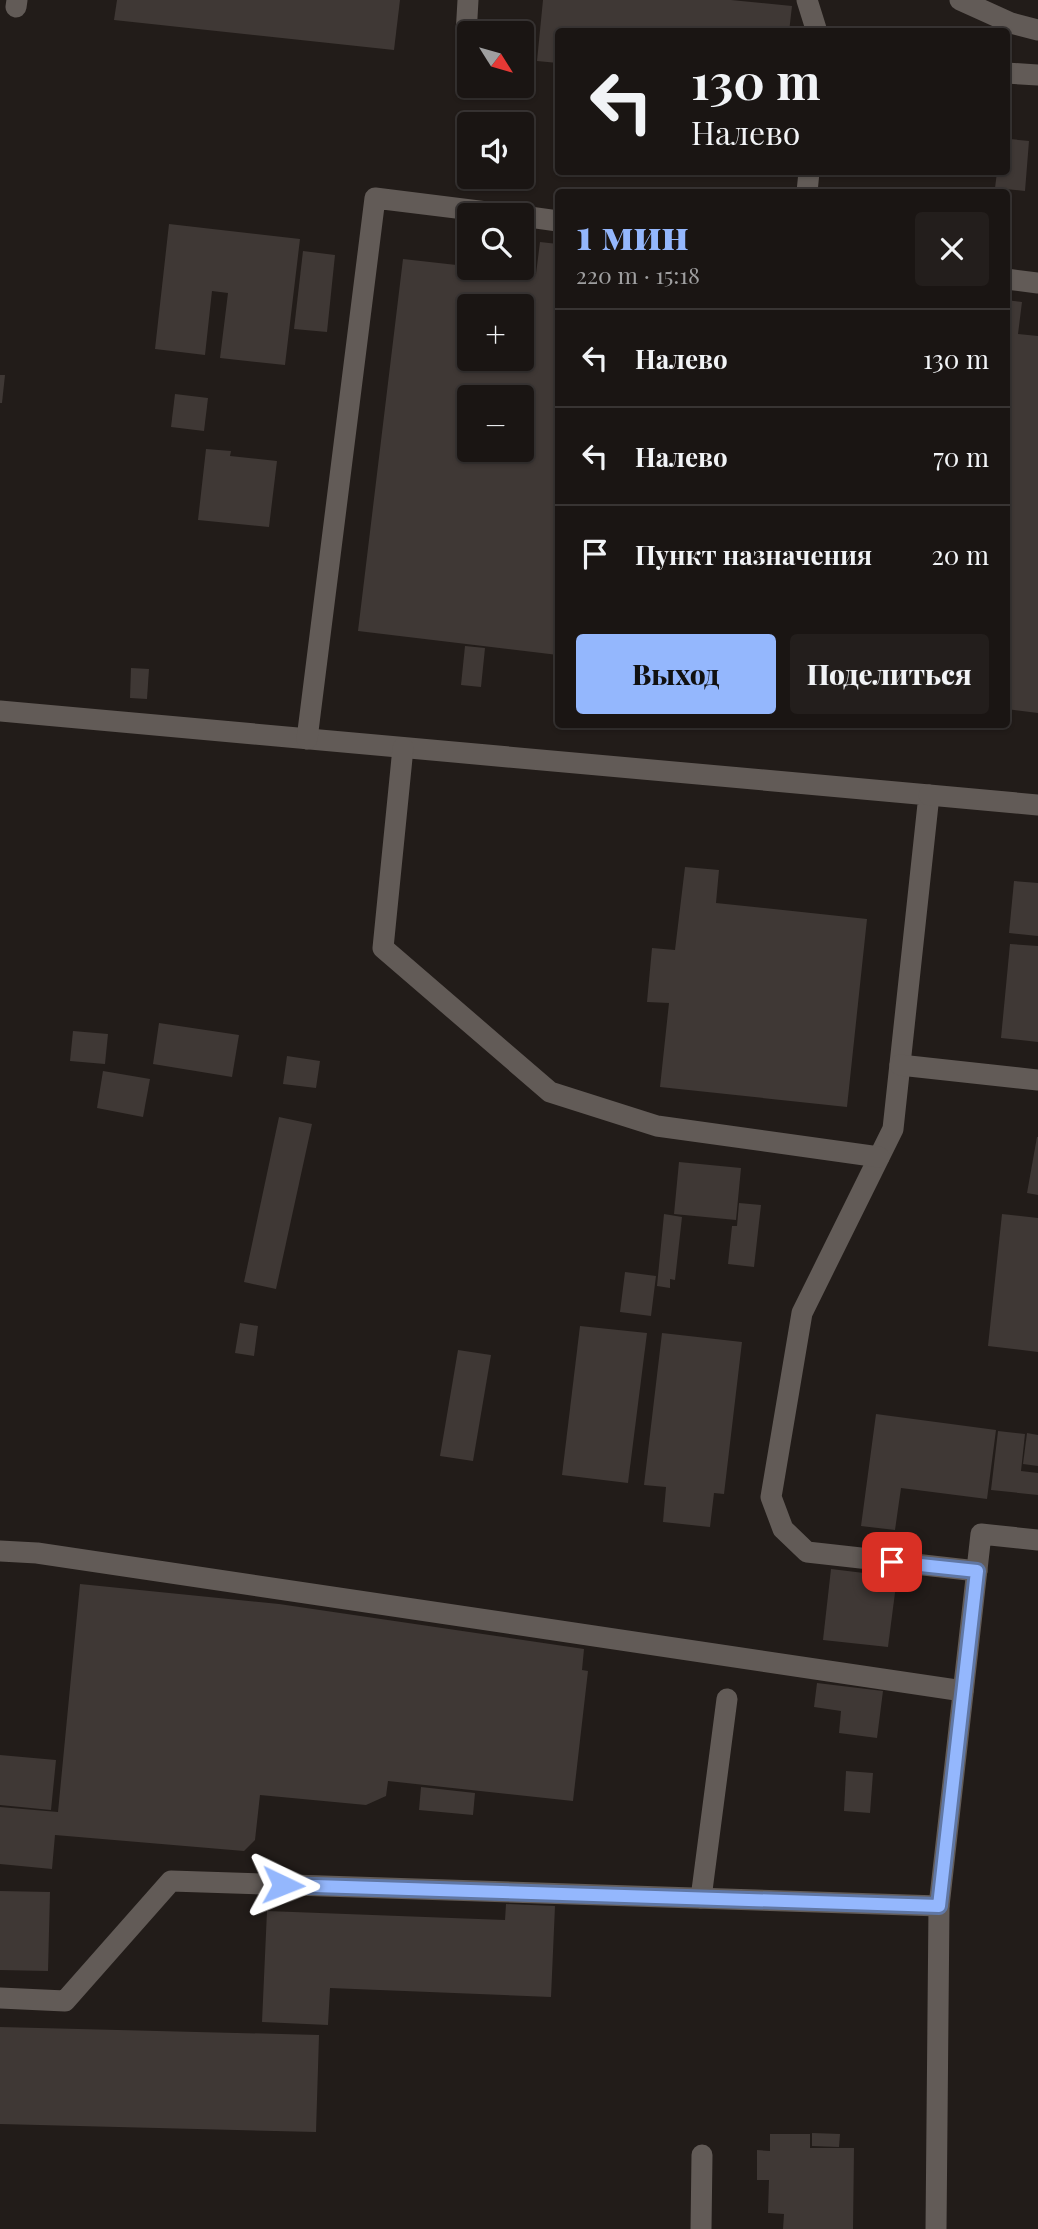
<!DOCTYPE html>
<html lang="ru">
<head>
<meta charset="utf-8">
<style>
	:root { --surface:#1a1513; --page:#231e1c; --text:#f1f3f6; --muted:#9f9fa0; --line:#383433; --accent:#94b7fd }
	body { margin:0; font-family:"Playfair Display",serif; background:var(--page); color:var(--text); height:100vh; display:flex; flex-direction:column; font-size:26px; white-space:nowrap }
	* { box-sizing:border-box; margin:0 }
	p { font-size:23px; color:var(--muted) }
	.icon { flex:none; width:38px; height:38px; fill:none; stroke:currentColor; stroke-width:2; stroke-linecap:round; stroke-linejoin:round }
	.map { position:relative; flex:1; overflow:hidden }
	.panel { position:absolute; left:555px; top:189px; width:455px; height:539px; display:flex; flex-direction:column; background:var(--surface); border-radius:7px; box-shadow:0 2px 5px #0004,0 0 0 2px var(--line) }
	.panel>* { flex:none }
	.hud { position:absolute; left:555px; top:28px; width:455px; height:147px; border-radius:7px; box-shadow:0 2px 5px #0004,0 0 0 2px var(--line); background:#1a1513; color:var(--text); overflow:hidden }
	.needle { width:46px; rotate:127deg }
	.controls { position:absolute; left:457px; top:21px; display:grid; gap:14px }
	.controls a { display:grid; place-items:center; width:77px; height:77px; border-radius:7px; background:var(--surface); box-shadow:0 2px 5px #0004,0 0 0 2px var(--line); font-size:35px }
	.pin { position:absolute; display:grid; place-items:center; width:60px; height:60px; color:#fff; margin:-30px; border-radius:14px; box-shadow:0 4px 10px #0006 }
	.me { position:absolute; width:77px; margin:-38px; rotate:92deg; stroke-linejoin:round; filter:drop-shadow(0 0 5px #0008) }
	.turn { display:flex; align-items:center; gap:24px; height:147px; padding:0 21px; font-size:32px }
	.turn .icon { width:91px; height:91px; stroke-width:2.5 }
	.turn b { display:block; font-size:49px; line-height:60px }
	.round { display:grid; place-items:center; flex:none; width:74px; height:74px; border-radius:7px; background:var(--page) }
	.overview { display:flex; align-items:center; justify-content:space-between; height:119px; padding:0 21px }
	h1 { font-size:42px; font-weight:800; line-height:52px; color:var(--accent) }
	.button { display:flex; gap:14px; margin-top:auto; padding:14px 21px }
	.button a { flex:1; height:80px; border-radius:7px; background:var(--accent); color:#111; font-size:28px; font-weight:800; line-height:80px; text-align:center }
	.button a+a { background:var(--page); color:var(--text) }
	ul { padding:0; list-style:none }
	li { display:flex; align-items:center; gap:21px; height:98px; padding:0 21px; border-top:2px solid var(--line) }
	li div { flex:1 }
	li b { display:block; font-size:26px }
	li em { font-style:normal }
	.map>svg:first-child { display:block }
</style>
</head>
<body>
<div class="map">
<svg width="1038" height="2229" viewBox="0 0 1038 2229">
	<rect width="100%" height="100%" fill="#221c19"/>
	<g fill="#3f3835" fill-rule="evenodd">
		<path d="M117,0h283l-6,50 -280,-30z"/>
		<path d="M543,0h188l61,6 -3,26h-231v31l-21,-2z"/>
		<path d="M1010,139l19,2 -4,50 -30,-3 2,-16h9v-30h4z"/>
		<path d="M169,224l131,15 -15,126 -65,-7 8,-65 -16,-2 -7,64 -50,-6z"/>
		<path d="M540,242l18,2v411l-200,-24 45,-372 133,15zM469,306h53v53h-53zM469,397h53v53h-53z"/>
		<path d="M303,251l32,4 -8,77 -33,-3z"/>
		<path d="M1006,300l16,2 -4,32 20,2v377l-32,-4z"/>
		<path d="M0,375h5l-3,28h-2z"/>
		<path d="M175,394l33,4 -4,33 -33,-4z"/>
		<path d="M206,449l25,2 -1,5 47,5 -8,66 -71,-7z"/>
		<path d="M465,646l20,2 -4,39 -20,-2z"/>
		<path d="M131,668l18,1 -2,30 -17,-1z"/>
		<path d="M685,867l34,3 -3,33 151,16 -20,188 -187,-20 9,-84 -22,-1 5,-54 23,2z"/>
		<path d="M1014,881l24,2v53l-29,-3z"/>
		<path d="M1010,944l28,2v96l-37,-4z"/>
		<path d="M159,1023l80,12 -7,42 -79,-13z"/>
		<path d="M73,1031l35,3 -3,30 -35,-3z"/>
		<path d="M287,1056l33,5 -4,27 -33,-4z"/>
		<path d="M103,1071l47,8 -7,38 -46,-9z"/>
		<path d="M279,1117l33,7 -36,165 -32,-7z"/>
		<path d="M1037,1137h1v58l-11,-2z"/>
		<path d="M679,1162l62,6 -5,52 -62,-6z"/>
		<path d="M739,1203l22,2 -7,62 -26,-3 4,-38h5z"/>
		<path d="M664,1214l18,3 -7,63 -5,-1v9l-13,-2z"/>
		<path d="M1002,1214l36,4v134l-50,-6z"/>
		<path d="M625,1272l31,4 -5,40 -31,-4z"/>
		<path d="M240,1323l18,3 -4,30 -19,-3z"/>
		<path d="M580,1326l67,7 -19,150 -66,-8z"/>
		<path d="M662,1333l80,9 -18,152 -10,-1 -4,34 -47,-5 3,-35 -22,-2z"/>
		<path d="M458,1350l33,5 -18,106 -33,-5z"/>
		<path d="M876,1414l120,16 -9,69 -86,-11 -6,42 -34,-4z"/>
		<path d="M998,1431l27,3 -4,37 17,2v22l-47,-5z"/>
		<path d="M1027,1433l11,2v31l-15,-2z"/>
		<path d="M831,1569l66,8 -9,70 -65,-7z"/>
		<path d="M80,1584l199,20 305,45 -2,21 6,1 -15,130 -185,-20 -2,15 -20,9 -106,-10 -5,45 -11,11 -189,-16 -3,34 -52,-5v-57l58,5z"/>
		<path d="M817,1683l66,8 -6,47 -38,-5 2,-22 -27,-4z"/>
		<path d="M0,1755l56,5 -5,50 -51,-5z"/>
		<path d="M846,1771l27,2 -3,40 -26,-2z"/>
		<path d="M421,1787l54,6 -2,22 -54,-5z"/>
		<path d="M0,1891l50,1 -2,79 -48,-1z"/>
		<path d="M506,1904l49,2 -4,91 -221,-9 -2,37 -66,-3 5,-111 238,9z"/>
		<path d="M0,2027l319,8 -3,97 -316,-8z"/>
		<path d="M812,2133l28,1 -1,13 -27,-1z"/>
		<path d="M770,2134h40v14h44l-1,81h-70l1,-15 -16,-1 1,-33h-12v-30l13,1z"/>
	</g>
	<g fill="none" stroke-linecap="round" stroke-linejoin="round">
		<g stroke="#625b57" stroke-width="21">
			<path d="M807,0l10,32"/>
			<path d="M960,0l51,23 27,7"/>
			<path d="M16,7l1,-7"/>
			<path d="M466,35l2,-35"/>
			<path d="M1006,73l32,2"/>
			<path d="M807,192l2,-20"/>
			<path d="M522,216l36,5"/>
			<path d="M1006,279l32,4"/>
			<path d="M0,711l929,84 -36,334 -91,184 -31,184 12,32 24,23 170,19"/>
			<path d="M307,739l68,-541 137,17"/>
			<path d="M403,748l-20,200 167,144 107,34 222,31"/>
			<path d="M929,795l109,10"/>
			<path d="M900,1065l138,15"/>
			<path d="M0,1551l37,2 926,138"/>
			<path d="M701,1898l26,-199"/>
			<path d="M0,1998l65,3 106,-120 768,25"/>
			<path d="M701,2229l1,-74"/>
			<path d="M936,2229l3,-323 42,-372 57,6"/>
		</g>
	</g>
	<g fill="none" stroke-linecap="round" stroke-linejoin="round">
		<defs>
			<path id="route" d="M283,1885l656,21 38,-335 -85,-9"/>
		</defs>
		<use href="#route" stroke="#6077a4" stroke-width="18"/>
		<use href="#route" stroke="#94b7fd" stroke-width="12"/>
	</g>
</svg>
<div class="controls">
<a><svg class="needle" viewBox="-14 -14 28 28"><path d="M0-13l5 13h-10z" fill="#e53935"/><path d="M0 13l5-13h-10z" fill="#9f9fa0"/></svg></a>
<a><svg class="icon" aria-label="sound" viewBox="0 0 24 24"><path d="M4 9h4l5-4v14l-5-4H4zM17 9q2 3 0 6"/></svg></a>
<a><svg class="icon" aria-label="search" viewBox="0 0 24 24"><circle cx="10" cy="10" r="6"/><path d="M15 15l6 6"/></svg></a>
<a>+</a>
<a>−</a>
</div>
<div class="pin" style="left:892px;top:1562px;background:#d93025"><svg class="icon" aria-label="arrive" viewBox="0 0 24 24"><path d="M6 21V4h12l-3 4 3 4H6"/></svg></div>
<svg class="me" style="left:283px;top:1885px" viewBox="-20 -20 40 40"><path d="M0-17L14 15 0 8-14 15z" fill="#94b7fd" stroke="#fff" stroke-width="4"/></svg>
<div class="hud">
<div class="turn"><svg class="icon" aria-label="left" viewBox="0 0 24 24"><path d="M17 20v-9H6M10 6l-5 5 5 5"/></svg><div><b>130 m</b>Налево</div></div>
</div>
<section class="panel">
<div class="overview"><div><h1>1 мин</h1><p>220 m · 15:18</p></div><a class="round"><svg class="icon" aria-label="close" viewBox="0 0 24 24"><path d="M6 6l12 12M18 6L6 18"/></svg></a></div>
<ul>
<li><svg class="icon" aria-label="left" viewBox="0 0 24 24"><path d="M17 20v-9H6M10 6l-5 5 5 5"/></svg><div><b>Налево</b></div><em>130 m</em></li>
<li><svg class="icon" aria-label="left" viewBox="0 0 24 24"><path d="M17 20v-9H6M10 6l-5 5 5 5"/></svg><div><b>Налево</b></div><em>70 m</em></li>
<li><svg class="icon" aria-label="arrive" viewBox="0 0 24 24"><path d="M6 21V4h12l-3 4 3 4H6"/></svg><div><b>Пункт назначения</b></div><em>20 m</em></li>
</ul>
<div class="button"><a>Выход</a><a>Поделиться</a></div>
</section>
</div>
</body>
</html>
